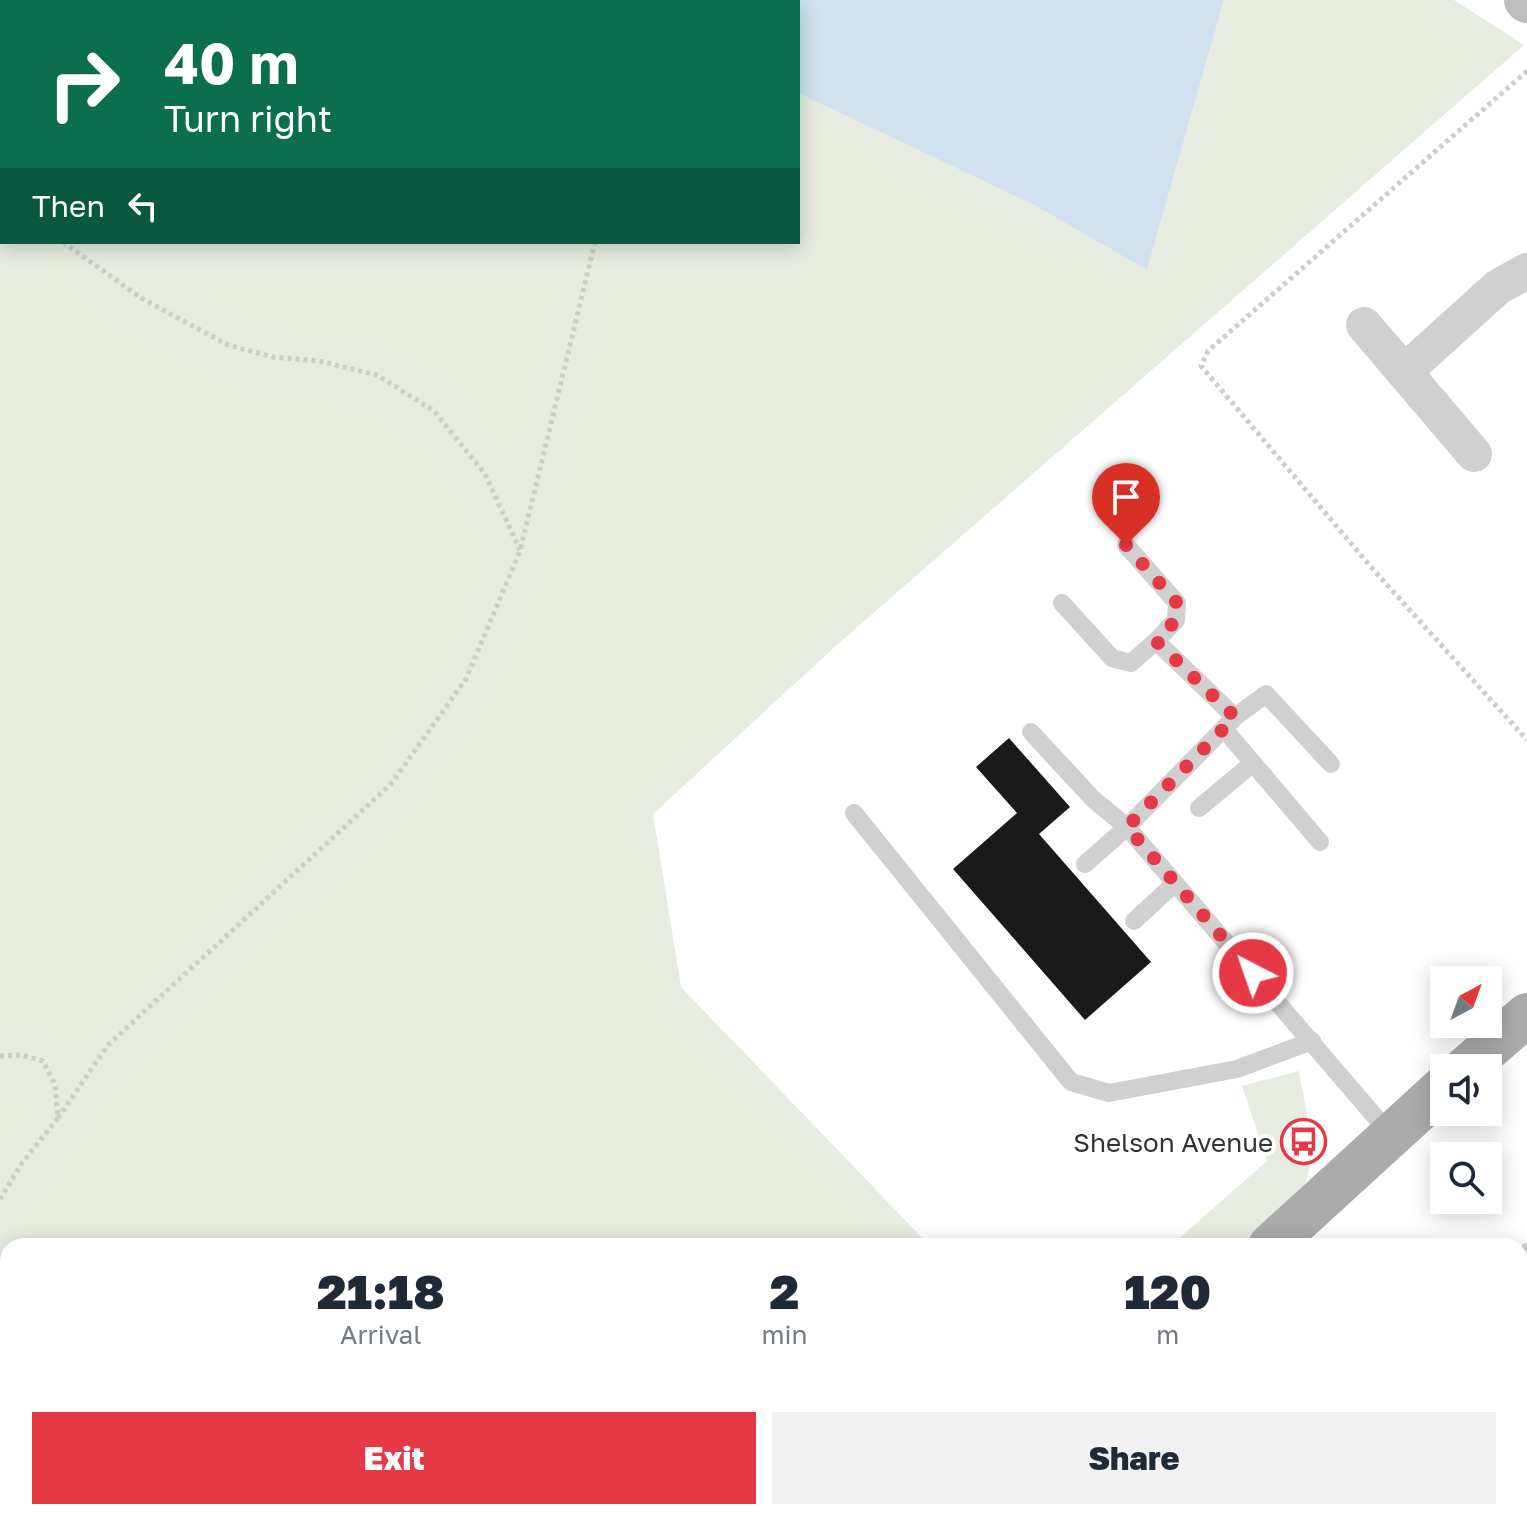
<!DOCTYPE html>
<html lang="en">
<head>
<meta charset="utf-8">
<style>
	:root { --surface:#fff; --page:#f2f2f3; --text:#1f2937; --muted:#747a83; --accent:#e63946 }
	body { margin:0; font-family:"Golos Text",sans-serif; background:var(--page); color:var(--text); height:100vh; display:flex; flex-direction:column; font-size:30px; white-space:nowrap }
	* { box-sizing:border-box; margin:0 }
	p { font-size:26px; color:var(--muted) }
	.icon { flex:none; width:44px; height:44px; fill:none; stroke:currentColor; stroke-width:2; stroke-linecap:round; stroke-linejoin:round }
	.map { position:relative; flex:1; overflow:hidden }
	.details { position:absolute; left:0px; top:1238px; width:1528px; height:282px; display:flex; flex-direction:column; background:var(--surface); border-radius:24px 24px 0 0; box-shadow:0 4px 20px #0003 }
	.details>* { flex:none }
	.top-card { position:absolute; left:0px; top:0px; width:800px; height:244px; box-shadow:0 4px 20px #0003; background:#0b6e4f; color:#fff; overflow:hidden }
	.needle { width:52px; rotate:41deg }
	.tools { position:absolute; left:1430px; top:966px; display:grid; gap:16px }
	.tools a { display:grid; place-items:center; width:72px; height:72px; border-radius:0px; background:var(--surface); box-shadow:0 4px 20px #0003; font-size:40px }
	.pin { position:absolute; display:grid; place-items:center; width:68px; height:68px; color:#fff; margin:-82px -34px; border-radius:50% 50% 50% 0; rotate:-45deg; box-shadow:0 0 8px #0007 }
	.pin .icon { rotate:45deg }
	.me { position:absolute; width:88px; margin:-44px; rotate:319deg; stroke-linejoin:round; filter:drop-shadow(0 0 6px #0008) }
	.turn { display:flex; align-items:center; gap:28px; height:168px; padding:0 32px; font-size:36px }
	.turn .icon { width:104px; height:104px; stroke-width:2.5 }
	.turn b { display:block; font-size:56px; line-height:68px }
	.then { display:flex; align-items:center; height:76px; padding:0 32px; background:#0003; gap:16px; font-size:30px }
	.eta { display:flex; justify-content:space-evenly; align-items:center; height:136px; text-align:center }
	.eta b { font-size:48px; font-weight:800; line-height:56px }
	.action { display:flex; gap:16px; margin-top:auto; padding:16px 32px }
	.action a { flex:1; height:92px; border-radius:0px; background:var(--accent); color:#fff; font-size:32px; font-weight:800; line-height:92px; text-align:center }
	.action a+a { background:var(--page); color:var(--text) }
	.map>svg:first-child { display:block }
</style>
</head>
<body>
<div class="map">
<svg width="1527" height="1519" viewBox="0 0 1527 1519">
	<rect width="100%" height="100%" fill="#fff"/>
	<g fill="#e6ecdf">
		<path d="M0,0l181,2h-179v240h796v-149l236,112 113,65 77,-270h230l70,45 -686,599 -185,170 28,173 249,259h-922v266h954l-8,7h-954z"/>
		<path d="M1299,1071c6,40 24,91 -2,127 -13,18 -35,33 -51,48h-76l97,-85 -25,-75z"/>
	</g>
	<path fill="#cfe2ee" d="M587,0h637l-77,270 -113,-65 -236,-112v-91z"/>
	<path fill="#1a1a1a" d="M1009,738l61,69 -31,27 112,128 -66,58 -132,-151 64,-56 -41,-46z"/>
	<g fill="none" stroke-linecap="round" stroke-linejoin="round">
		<g stroke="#cdcdcd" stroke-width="5" stroke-dasharray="4 4" stroke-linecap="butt">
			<path d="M1527,71l-319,280 -7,15 170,201 156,173"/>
			<path d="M0,207l2,1"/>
			<path d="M63,242l78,56 87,47 45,12 46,4 58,14 57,36 51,63 35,76"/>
			<path d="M0,1056l21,-1 22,6 12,24 3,33 -36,45 -22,36"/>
			<path d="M58,1118l50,-73 283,-261 75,-105 54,-128 75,-309"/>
			<path d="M0,1481l8,10"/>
			<path d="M24,1512l5,7"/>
		</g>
		<g stroke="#d0d0d0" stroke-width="18">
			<path d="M1126,545l51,58 -1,17 -20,21 79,76"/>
			<path d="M1062,603l50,55 19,5 25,-22"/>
			<path d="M1224,729l96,113"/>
			<path d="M1031,732l62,67 34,28 -42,37"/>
			<path d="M1331,764l-65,-70 -31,23 -108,110 263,307"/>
			<path d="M1199,808l54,-45"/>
			<path d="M854,813l217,269 38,11 128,-24 75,-28"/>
			<path d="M1134,921l41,-38"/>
			<path d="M1520,1258l7,-6"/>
		</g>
		<g stroke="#d0d0d0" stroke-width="36">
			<path d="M1364,325l110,129"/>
			<path d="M1404,372l94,-85 29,-16"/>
			<path d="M1520,1482l7,5"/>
			<path d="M1037,1512l1,7"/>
		</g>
		<path stroke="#bdbdbd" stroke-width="44" d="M1526,0l1,1"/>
		<g stroke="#ababab" stroke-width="44">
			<path d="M1466,1068l61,-53"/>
			<path d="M1270,1246l174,-159"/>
			<path d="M973,1519l8,-7"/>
		</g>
	</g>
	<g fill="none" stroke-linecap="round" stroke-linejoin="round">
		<path stroke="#e63946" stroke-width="14" stroke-dasharray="0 25.2" d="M1126,545l51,58 -1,17 -20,21 79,76 -108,110 126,146"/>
	</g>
	<defs>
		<symbol id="bus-ring" viewBox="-11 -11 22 22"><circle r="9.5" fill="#fff" stroke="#e63946" stroke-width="1.5"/><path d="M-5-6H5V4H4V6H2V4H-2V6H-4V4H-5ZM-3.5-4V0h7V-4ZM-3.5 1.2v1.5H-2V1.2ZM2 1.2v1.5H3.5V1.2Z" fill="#e63946"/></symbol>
	</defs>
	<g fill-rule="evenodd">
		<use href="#bus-ring" x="1278" y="1116" width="51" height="51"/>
	</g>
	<g text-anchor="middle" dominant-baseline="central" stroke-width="8" stroke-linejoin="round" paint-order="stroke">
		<g font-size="26" fill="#333" stroke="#fff" text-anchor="end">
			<text x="1273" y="1142">Shelson Avenue</text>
		</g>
	</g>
</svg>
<div class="tools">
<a><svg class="needle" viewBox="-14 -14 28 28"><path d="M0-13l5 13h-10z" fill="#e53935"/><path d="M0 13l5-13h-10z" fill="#747a83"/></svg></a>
<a><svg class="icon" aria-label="sound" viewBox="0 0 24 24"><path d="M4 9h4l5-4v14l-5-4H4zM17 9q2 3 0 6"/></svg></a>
<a><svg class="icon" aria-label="search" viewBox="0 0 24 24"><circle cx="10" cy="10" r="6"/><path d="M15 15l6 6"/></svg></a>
</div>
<div class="pin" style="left:1126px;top:545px;background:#d93025"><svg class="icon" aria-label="arrive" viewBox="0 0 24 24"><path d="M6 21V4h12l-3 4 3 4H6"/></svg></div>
<svg class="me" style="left:1253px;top:973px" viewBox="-20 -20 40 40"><circle r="17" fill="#e63946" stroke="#fff" stroke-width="3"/><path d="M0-11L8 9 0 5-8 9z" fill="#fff"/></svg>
<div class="top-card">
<div class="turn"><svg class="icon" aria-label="right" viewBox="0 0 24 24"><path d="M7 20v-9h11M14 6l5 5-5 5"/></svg><div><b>40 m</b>Turn right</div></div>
<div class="then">Then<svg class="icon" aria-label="left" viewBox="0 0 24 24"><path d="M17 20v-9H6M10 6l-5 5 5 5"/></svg></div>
</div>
<section class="details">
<div class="eta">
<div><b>21:18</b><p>Arrival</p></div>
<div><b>2</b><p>min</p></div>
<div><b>120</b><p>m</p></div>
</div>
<div class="action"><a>Exit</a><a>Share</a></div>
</section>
</div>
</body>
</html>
